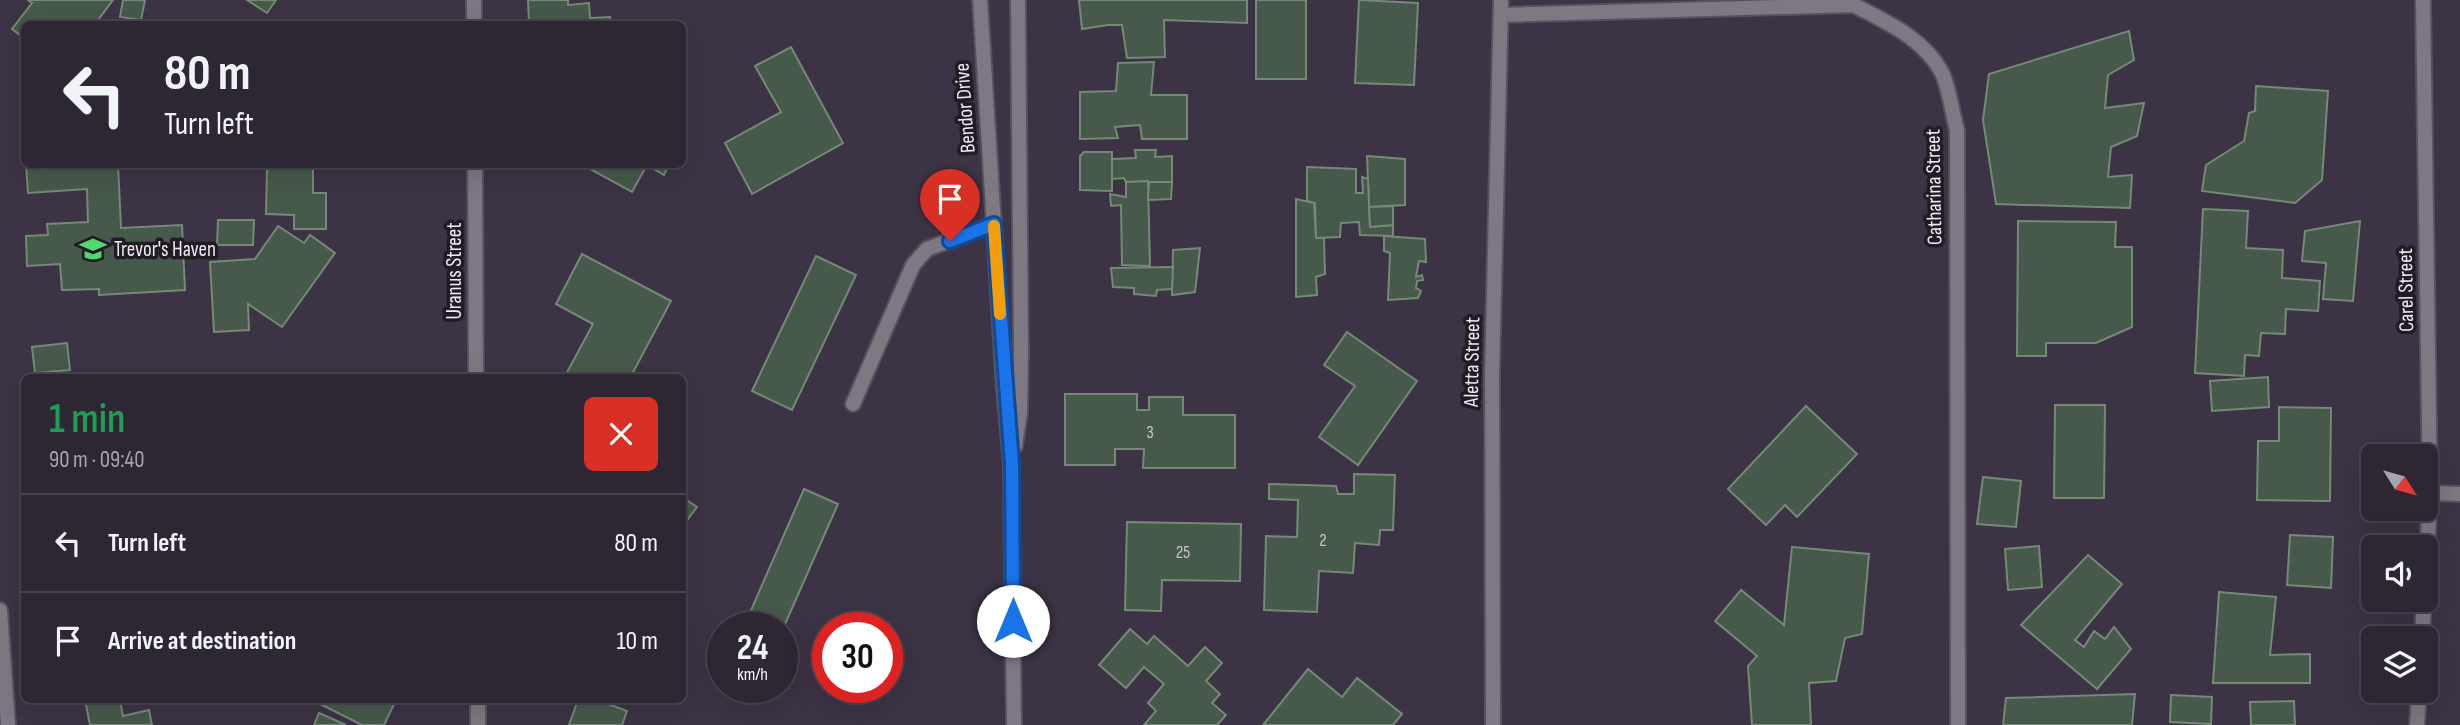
<!DOCTYPE html>
<html lang="en">
<head>
<meta charset="utf-8">
<style>
	:root { --surface:#2d2633; --page:#39323f; --text:#f1f3f6; --muted:#a7a5ac; --line:#48434e }
	body { margin:0; font-family:"Sofia Sans Condensed",sans-serif; background:var(--page); color:var(--text); height:100vh; display:flex; flex-direction:column; font-size:26px; white-space:nowrap }
	* { box-sizing:border-box; margin:0 }
	p { font-size:23px; color:var(--muted) }
	.icon { flex:none; width:38px; height:38px; fill:none; stroke:currentColor; stroke-width:2; stroke-linecap:round; stroke-linejoin:round }
	.map { position:relative; flex:1; overflow:hidden }
	.side { position:absolute; left:21px; top:374px; width:665px; height:329px; display:flex; flex-direction:column; background:var(--surface); border-radius:10px; box-shadow:0 7px 28px #0002,0 0 0 2px var(--line) }
	.side>* { flex:none }
	.hud { position:absolute; left:21px; top:21px; width:665px; height:147px; border-radius:10px; box-shadow:0 7px 28px #0002,0 0 0 2px var(--line); background:#2d2633; color:var(--text); overflow:hidden }
	.needle { width:46px; rotate:127deg }
	.fabs { position:absolute; left:2361px; top:444px; display:grid; gap:14px }
	.fabs a { display:grid; place-items:center; width:77px; height:77px; border-radius:10px; background:var(--surface); box-shadow:0 7px 28px #0002,0 0 0 2px var(--line); font-size:35px }
	.speed { position:absolute; left:707px; top:612px; display:flex; gap:14px; font-size:35px; font-weight:700; text-align:center }
	.speed>* { display:grid; place-content:center; width:91px; height:91px; border-radius:50%; background:var(--surface); box-shadow:0 7px 28px #0002,0 0 0 2px var(--line); line-height:1 }
	.speed small { font-size:18px; font-weight:400 }
	.speed .limit { border:10px solid #d22; background:#fff; color:#111 }
	.pin { position:absolute; display:grid; place-items:center; width:60px; height:60px; color:#fff; margin:-72px -30px; border-radius:50% 50% 50% 0; rotate:-45deg; box-shadow:0 0 7px #0007 }
	.pin .icon { rotate:45deg }
	.me { position:absolute; width:77px; margin:-38px; rotate:0deg; stroke-linejoin:round; filter:drop-shadow(0 0 5px #0008) }
	.turn { display:flex; align-items:center; gap:24px; height:147px; padding:0 28px; font-size:32px }
	.turn .icon { width:91px; height:91px; stroke-width:2.5 }
	.turn b { display:block; font-size:49px; line-height:60px }
	.round { display:grid; place-items:center; flex:none; width:74px; height:74px; border-radius:10px; background:var(--page) }
	.overview { display:flex; align-items:center; justify-content:space-between; height:119px; padding:0 28px }
	h1 { font-size:42px; font-weight:600; line-height:52px; color:#1e9e55 }
	ul { padding:0; list-style:none }
	li { display:flex; align-items:center; gap:21px; height:98px; padding:0 28px; border-top:2px solid var(--line) }
	li div { flex:1 }
	li b { display:block; font-size:26px }
	li em { font-style:normal }
	.map>svg:first-child { display:block }
</style>
</head>
<body>
<div class="map">
<svg width="2460" height="725" viewBox="0 0 2460 725">
	<rect width="100%" height="100%" fill="#3c3344"/>
	<g fill="#47594a" stroke="#768978" stroke-width="2">
		<path d="M28,0h85l-18,24h-71v14l-12,-9 20,-26z"/>
		<path d="M123,0h22l-4,20 -21,-3z"/>
		<path d="M247,0h29l-9,13z"/>
		<path d="M528,0h40v5l21,-2 1,15 20,-1 1,7h-82z"/>
		<path d="M1079,0h168v23l-83,-3 1,37 -38,1 -5,-33h-14l-26,4z"/>
		<rect x="1256" y="0" width="50" height="79"/>
		<path d="M1359,0l59,3 -4,82 -59,-2z"/>
		<path d="M2129,31l5,29 -26,15 -3,33 39,-5 -7,33 -26,11 -3,30 24,-2 -2,33 -134,-4 -13,-84 6,-46z"/>
		<path d="M791,47l52,96 -91,51 -27,-51 56,-31 -26,-46z"/>
		<path d="M1154,62l-3,33h36v44h-45l-2,-14 -25,2 3,11 -38,1v-47l36,-1 2,-28z"/>
		<path d="M2256,86l72,5 -6,89 -27,23 -93,-12 4,-26 38,-24 5,-28 6,-2z"/>
		<path d="M1135,150h21l-1,7 17,-1v26h-46l-2,-4 -12,1v-20l24,-1z"/>
		<path d="M1084,152h28v39l-32,-1v-34z"/>
		<path d="M1367,156l38,3v46l-36,2z"/>
		<path d="M26,164h92l3,64 61,-3 3,65 -86,5v-6l-37,1 -2,-26 -33,2 -1,-30 22,-1 -1,-11 41,-2 -1,-33 -59,4z"/>
		<path d="M274,164h39v29h13v36h-32v-14l-28,-1 1,-48z"/>
		<path d="M581,164h88l-5,11 -17,-10 -15,27z"/>
		<path d="M1307,167l49,2v24h7l-1,-16 6,2 2,48 23,-2v11l-33,-1 -1,-13 -18,1 -1,14 -24,1 -1,-35 -8,-2z"/>
		<path d="M1148,181l2,85 -28,-1 -1,-60 -10,1 -1,-12 16,3v-15z"/>
		<path d="M1149,182h23l-1,17 -23,1z"/>
		<path d="M1296,199l18,4 2,35h8l1,36 -9,3 1,18 -21,2z"/>
		<path d="M1393,206v19l-23,2 -1,-20z"/>
		<path d="M2203,209l45,2 -2,37 37,2 -1,28 38,3 -2,30 -32,-2 -1,25 -24,-1 -2,23 -14,-1 -1,21 -49,-3z"/>
		<path d="M218,220h36l-1,25h-36z"/>
		<path d="M2018,221l98,1 -1,25h17v80l-36,16h-50v13h-29z"/>
		<path d="M2360,221l-7,80 -30,-2 3,-36 -24,-2 3,-30z"/>
		<path d="M278,226l26,17 6,-8 25,18 -53,74 -34,-23 1,26 -35,2 -4,-70 45,-3z"/>
		<path d="M1384,236l41,3 1,23 -7,-1 -3,16 6,-2 1,5 -6,1 -1,7 5,3 -3,7 -30,2 2,-47 -6,-2z"/>
		<path d="M1200,248l-5,44 -23,3 1,-45z"/>
		<path d="M582,254l89,47 -41,77h-66l29,-54 -37,-20z"/>
		<path d="M816,256l40,19 -64,135 -40,-19z"/>
		<path d="M1173,267l-1,22 -15,1 -1,6 -22,-2v-6l-21,-1 -2,-19z"/>
		<path d="M1347,332l70,49 -59,84 -39,-28 36,-51 -31,-21z"/>
		<path d="M67,343l3,27 -35,3 -3,-26z"/>
		<path d="M2268,377l1,30 -57,4 -2,-30z"/>
		<path d="M1065,394h72v16h12v-13h34v18h52v53h-92l1,-19h-29v16h-50z"/>
		<path d="M2055,405h50l-1,93h-50z"/>
		<path d="M1806,406l51,48 -60,63 -12,-12 -19,20 -38,-36z"/>
		<path d="M2279,407l52,1 -1,93 -73,-1 1,-59h21z"/>
		<path d="M1354,474l41,1 -2,55h-13l-1,15 -24,-2 -2,30 -34,-2 -2,41 -53,-2 2,-74 31,1 1,-37 -29,-1v-15l67,2 2,8h16z"/>
		<path d="M1983,477l38,4 -5,46 -39,-3z"/>
		<path d="M804,489l34,15 -56,127v-3h-28l-9,-4z"/>
		<path d="M682,497l15,10 -15,20z"/>
		<path d="M1127,522l114,2 -1,57 -78,-1 -1,31 -36,-1z"/>
		<path d="M2290,535l43,2 -2,51 -44,-3z"/>
		<path d="M2039,546l3,41 -34,3 -3,-41z"/>
		<path d="M1792,547l77,7 -7,80 -17,4 -9,43 -27,2 2,42h-59l-4,-59 9,-10 -42,-35 26,-31 43,35z"/>
		<path d="M2088,555l34,29 -47,56 9,7 10,-16 11,8 9,-12 17,22 -34,40 -76,-64z"/>
		<path d="M2219,592l57,5 -6,58 40,-1v29h-97z"/>
		<path d="M1130,629l17,15 7,-8 34,30 17,-19 17,16 -16,18 14,13 -8,9 14,12 -9,10h-73l12,-14 -8,-8 16,-19 -20,-17 -18,21 -27,-23z"/>
		<path d="M1308,669l34,28 15,-19 45,36 -9,11h-130z"/>
		<path d="M2135,694l-3,31h-129l3,-27z"/>
		<path d="M2171,695l41,2 -1,27 -41,-2z"/>
		<path d="M85,700h35l3,16 26,-6 3,15h-62z"/>
		<path d="M322,700h74l-12,25h-22l-42,-21z"/>
		<path d="M578,700h20l29,11 -5,14h-53z"/>
		<path d="M2294,701l1,24h-44l-1,-23z"/>
		<path d="M319,713l27,12h-32z"/>
	</g>
	<g fill="none" stroke-linecap="round" stroke-linejoin="round">
		<defs>
			<path id="service" d="M853,404l60,-139 14,-16 67,-25"/>
			<g id="minor">
				<path d="M474,0v24"/>
				<path d="M980,0l24,388 7,76 3,261"/>
				<path d="M2423,0l7,493 -4,85"/>
				<path d="M1501,15l353,-10c32,17 69,33 87,66 8,14 11,42 16,59l1,595"/>
				<path d="M475,164l1,214"/>
				<path d="M1015,446l5,-33 1,-62 -3,-351"/>
				<path d="M2430,493l30,1"/>
				<path d="M0,610l8,115"/>
				<path d="M2422,639l2,-39"/>
				<path d="M478,700v25"/>
				<path d="M1493,725l-1,-351 9,-374"/>
				<path d="M2417,725l2,-34"/>
			</g>
		</defs>
		<use href="#service" stroke="#585060" stroke-width="18"/>
		<use href="#minor" stroke="#585060" stroke-width="18"/>
		<use href="#service" stroke="#7d7881" stroke-width="14"/>
		<use href="#minor" stroke="#7d7881" stroke-width="14"/>
	</g>
	<g fill="none" stroke-linecap="round" stroke-linejoin="round">
		<defs>
			<path id="route" d="M950,241l44,-17 18,240 1,157"/>
		</defs>
		<use href="#route" stroke="#114b97" stroke-width="18"/>
		<use href="#route" stroke="#1a73e8" stroke-width="12"/>
		<path stroke="#f59e0b" stroke-width="12" d="M994,226l6,88"/>
	</g>
	<defs>
		<symbol id="school-bare" viewBox="-9 -9 18 18"><path d="M0-5L7-2L0 1L-7-2ZM-4 1L0 2.5L4 1V4Q0 6-4 4Z" fill="#51d674" stroke="#211c24" stroke-width="2.5" paint-order="stroke"/></symbol>
	</defs>
	<g fill-rule="evenodd">
		<use href="#school-bare" x="74" y="230" width="38" height="38"/>
	</g>
	<g text-anchor="middle" dominant-baseline="central" stroke-width="7" stroke-linejoin="round" paint-order="stroke">
		<g font-size="18" fill="#c4c5ca">
			<text x="1150" y="432">3</text>
			<text x="1323" y="540">2</text>
			<text x="1183" y="552">25</text>
		</g>
		<g font-size="21" fill="#eee9f4" stroke="#211c24">
			<text transform="translate(965 108) rotate(-94)">Bendor Drive</text>
			<text transform="translate(1934 187) rotate(-91)">Catharina Street</text>
			<text transform="translate(454 271) rotate(-90)">Uranus Street</text>
			<text transform="translate(2406 290) rotate(-91)">Carel Street</text>
			<text transform="translate(1472 362) rotate(-89)">Aletta Street</text>
		</g>
		<g font-size="21" fill="#eee9f4" stroke="#211c24" text-anchor="start">
			<text x="114" y="249">Trevor's Haven</text>
		</g>
	</g>
</svg>
<div class="fabs">
<a><svg class="needle" viewBox="-14 -14 28 28"><path d="M0-13l5 13h-10z" fill="#e53935"/><path d="M0 13l5-13h-10z" fill="#a7a5ac"/></svg></a>
<a><svg class="icon" aria-label="sound" viewBox="0 0 24 24"><path d="M4 9h4l5-4v14l-5-4H4zM17 9q2 3 0 6"/></svg></a>
<a><svg class="icon" aria-label="layers" viewBox="0 0 24 24"><path d="M12 4l9 5-9 5-9-5zM3 14l9 5 9-5"/></svg></a>
</div>
<div class="speed"><div>24<small>km/h</small></div><div class="limit">30</div></div>
<div class="pin" style="left:950px;top:241px;background:#d93025"><svg class="icon" aria-label="arrive" viewBox="0 0 24 24"><path d="M6 21V4h12l-3 4 3 4H6"/></svg></div>
<svg class="me" style="left:1013px;top:621px" viewBox="-20 -20 40 40"><circle r="19" fill="#fff"/><path d="M0-13L10 11 0 6-10 11z" fill="#1a73e8"/></svg>
<div class="hud">
<div class="turn"><svg class="icon" aria-label="left" viewBox="0 0 24 24"><path d="M17 20v-9H6M10 6l-5 5 5 5"/></svg><div><b>80 m</b>Turn left</div></div>
</div>
<section class="side">
<div class="overview"><div><h1>1 min</h1><p>90 m · 09:40</p></div><a class="round" style="background:#d93025;color:#fff"><svg class="icon" aria-label="close" viewBox="0 0 24 24"><path d="M6 6l12 12M18 6L6 18"/></svg></a></div>
<ul>
<li><svg class="icon" aria-label="left" viewBox="0 0 24 24"><path d="M17 20v-9H6M10 6l-5 5 5 5"/></svg><div><b>Turn left</b></div><em>80 m</em></li>
<li><svg class="icon" aria-label="arrive" viewBox="0 0 24 24"><path d="M6 21V4h12l-3 4 3 4H6"/></svg><div><b>Arrive at destination</b></div><em>10 m</em></li>
</ul>
</section>
</div>
</body>
</html>
